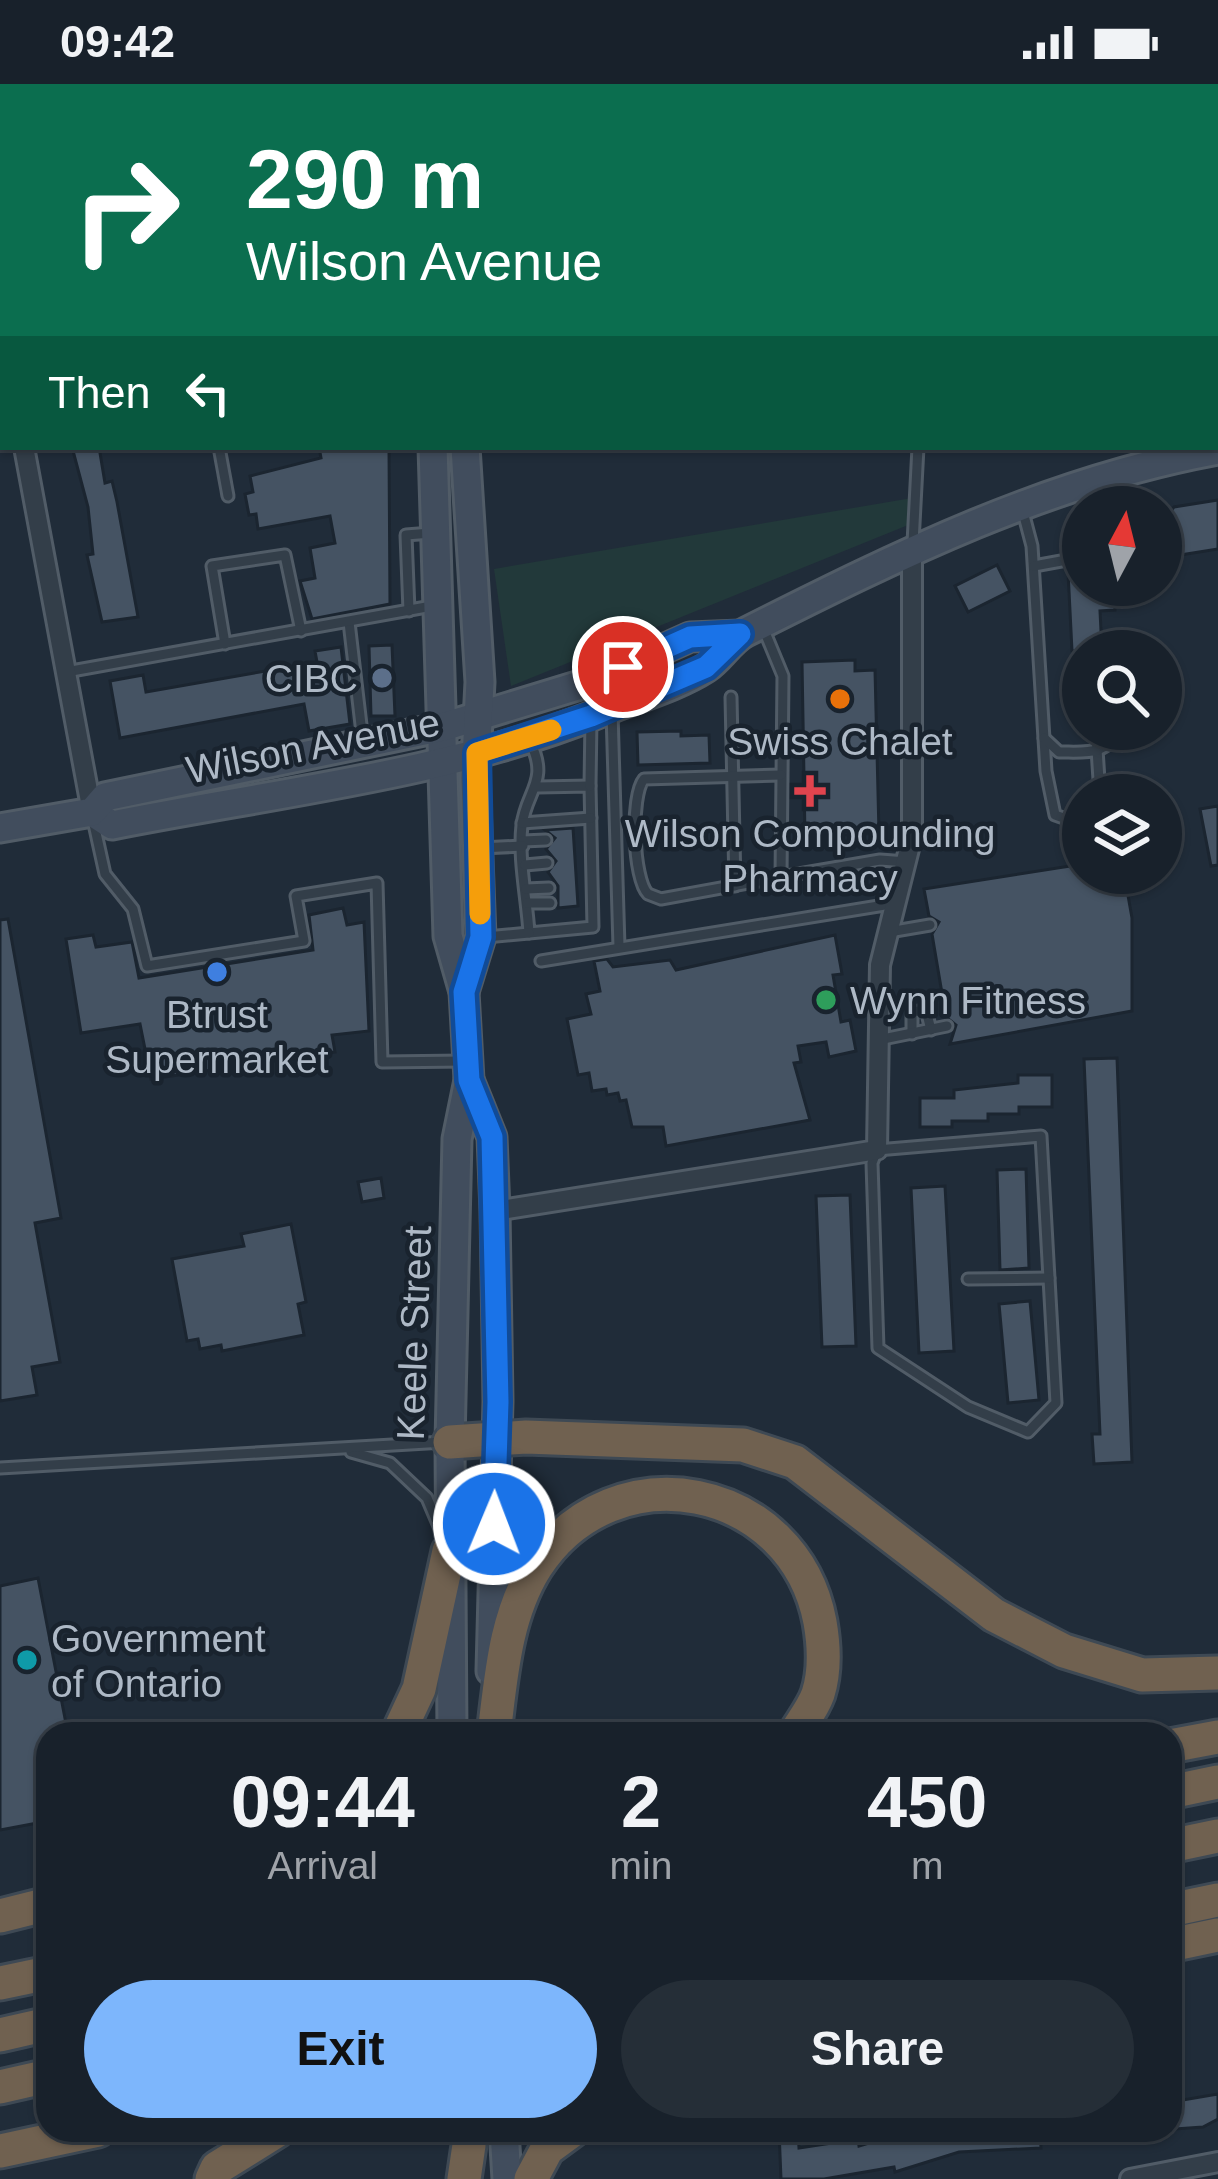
<!DOCTYPE html>
<html lang="en">
<head>
<meta charset="utf-8">
<style>
	:root { --surface:#18212b; --page:#252e37; --text:#f1f3f6; --muted:#9fa3a9; --line:#363e47; --accent:#7db6fc }
	body { margin:0; font-family:Helvetica,sans-serif; background:var(--page); color:var(--text); height:100vh; display:flex; flex-direction:column; font-size:45px; white-space:nowrap }
	* { box-sizing:border-box; margin:0 }
	p { font-size:39px; color:var(--muted) }
	.icon { flex:none; width:66px; height:66px; fill:none; stroke:currentColor; stroke-width:2; stroke-linecap:round; stroke-linejoin:round }
	.map { position:relative; flex:1; overflow:hidden }
	.side { position:absolute; left:36px; top:1638px; width:1146px; height:420px; display:flex; flex-direction:column; background:var(--surface); border-radius:36px; box-shadow:0 3px 9px #0004,0 0 0 3px var(--line) }
	.side>* { flex:none }
	.top-card { position:absolute; left:0px; top:0px; width:1218px; height:366px; box-shadow:0 3px 9px #0004,0 0 0 3px var(--line); background:#0b6e4f; color:#fff; overflow:hidden }
	.needle { width:78px; rotate:7deg }
	.tools { position:absolute; left:1062px; top:402px; display:grid; gap:24px }
	.tools a { display:grid; place-items:center; width:120px; height:120px; border-radius:50%; background:var(--surface); box-shadow:0 3px 9px #0004,0 0 0 3px var(--line); font-size:60px }
	.pin { position:absolute; display:grid; place-items:center; width:102px; height:102px; color:#fff; margin:-51px; border:6px solid #fff; border-radius:50%; box-shadow:0 3px 12px #0007 }
	.me { position:absolute; width:132px; margin:-66px; rotate:1deg; stroke-linejoin:round; filter:drop-shadow(0 0 9px #0008) }
	.turn { display:flex; align-items:center; gap:42px; height:252px; padding:0 48px; font-size:54px }
	.turn .icon { width:156px; height:156px; stroke-width:2.5 }
	.turn b { display:block; font-size:84px; line-height:102px }
	.then { display:flex; align-items:center; height:114px; padding:0 48px; background:#0003; gap:24px; font-size:45px }
	.eta { display:flex; justify-content:space-evenly; align-items:center; height:204px; text-align:center }
	.eta b { font-size:72px; font-weight:800; line-height:84px }
	.primary-button { display:flex; gap:24px; margin-top:auto; padding:24px 48px }
	.primary-button a { flex:1; height:138px; border-radius:72px; background:var(--accent); color:#111; font-size:48px; font-weight:800; line-height:138px; text-align:center }
	.primary-button a+a { background:var(--page); color:var(--text) }
	.status { display:flex; justify-content:space-between; align-items:center; height:84px; padding:0 60px; background:var(--surface); direction:ltr }
	.status svg { height:33px; fill:currentColor }
	.map>svg:first-child { display:block }
</style>
</head>
<body>
<div class="status"><b>09:42</b><svg viewBox="0 0 49 12"><path d="M0 12V9h3v3zM5 12V6h3v6zM10 12V3h3v9zM15 12V0h3v12zM26 1h20v11H26zM47 4h2v5h-2z"/></svg></div>
<div class="map">
<svg width="1218" height="2095" viewBox="0 0 1218 2095">
	<rect width="100%" height="100%" fill="#202c39"/>
	<path fill="#22393a" d="M918,413v24l-407,165 -17,-117z"/>
	<g fill="#455363" stroke="#1b2530" stroke-width="3">
		<path d="M72,363h27l6,36 7,-2 5,21 21,115 -36,5 -15,-67 6,-1 -5,-47z"/>
		<path d="M319,363h70l1,157 -78,15 -12,-38 15,-3 -5,-30 25,-5 -5,-27 -72,13 -2,-15 -7,1 -4,-21 8,-2 -3,-16 71,-18z"/>
		<path d="M1218,416v49l-44,7 -10,-36 10,-13z"/>
		<path d="M997,481l13,26 -42,21 -13,-26z"/>
		<path d="M1083,486v15h30l2,25 -15,1 2,40h-30l-4,-80z"/>
		<path d="M392,561l3,71h-24l-2,-70z"/>
		<path d="M341,563l9,77 -41,7 -5,-27 -184,34 -10,-57 33,-6 3,17 171,-30 -2,-11z"/>
		<path d="M855,576v11l20,-1 4,163 -74,4 -3,-175z"/>
		<path d="M681,647v5l28,-1 1,28 -72,2 -1,-33z"/>
		<path d="M1218,722v59l-7,1 -11,-57z"/>
		<path d="M573,744l5,78 -20,2v-22l-10,-14 8,-11 -10,-12 9,-11 -10,-8z"/>
		<path d="M1083,780v9h41l8,45v93l-182,33 6,-19 -10,-8 -14,-83 7,-12 -10,-6 -5,-27z"/>
		<path d="M343,824l4,17 17,-3 5,109 -37,4 3,17 -184,27 -11,-55 -59,9 -15,-94 27,-4 3,12 36,-5 7,36 174,-28 -4,-35z"/>
		<path d="M8,835l53,299 -26,5 25,139 -28,5 5,28 -37,6v-481z"/>
		<path d="M835,851l7,39 -9,1 8,47 9,-2 6,31 -27,6 -3,-15 -28,4 3,16 -7,1 16,57 -144,26 -3,-19h-31l-6,-27 -6,1 -2,-8 -11,2 -1,-6 -14,2 -3,-18 -11,2 -11,-56 24,-5 -5,-20 14,-3 -6,-30 13,-2 6,8 57,-7 6,10z"/>
		<path d="M1117,974l15,404 -38,2 -2,-30h8l-16,-375z"/>
		<path d="M1018,991h34v32h-33v7h-31v7h-36v6h-32v-29h34v-8l64,-7z"/>
		<path d="M1026,1085l3,99 -29,2 -3,-100z"/>
		<path d="M381,1094l3,20 -22,4 -4,-20z"/>
		<path d="M945,1102l9,165 -35,2 -8,-165z"/>
		<path d="M850,1111l6,151 -34,1 -6,-151z"/>
		<path d="M291,1140l15,78 -8,2 6,31 -82,16 -1,-6 -21,4 -2,-10 -11,2 -15,-82 72,-13 -3,-12z"/>
		<path d="M1030,1217l9,99 -31,3 -9,-99z"/>
		<path d="M38,1494l30,156h-20v87l-48,9v-244z"/>
		<path d="M1218,2010v25l-15,8 -28,2 -4,-27z"/>
		<path d="M779,2046h19l1,18 59,-9 1,7 53,-16h128l1,18 -82,4 -64,20 -1,-5 -70,12h-43z"/>
	</g>
	<g fill="none" stroke-linecap="round" stroke-linejoin="round">
		<defs>
			<g id="lane">
				<path d="M103,0l1,3"/>
				<path d="M260,0l1,3"/>
				<path d="M761,0v3"/>
				<path d="M1037,0v3"/>
				<path d="M178,3l14,-3"/>
				<path d="M1215,78h3"/>
				<path d="M219,363l9,49"/>
				<path d="M1023,428l9,34 14,225 9,44 28,10"/>
				<path d="M913,459l5,-96"/>
				<path d="M1034,482l49,-9"/>
				<path d="M409,527l-3,-76 25,-2"/>
				<path d="M349,538l14,120"/>
				<path d="M764,546l19,46 -2,201 99,-17 27,2"/>
				<path d="M1119,555v12"/>
				<path d="M225,560l-13,-78 73,-11 16,76"/>
				<path d="M66,588l366,-66"/>
				<path d="M731,613l4,189"/>
				<path d="M612,628l7,235"/>
				<path d="M1096,650l4,61"/>
				<path d="M1044,654l15,14c28,0 47,4 61,-23"/>
				<path d="M530,658c20,39 -4,49 -8,83 -4,34 5,74 7,108l64,-6 -3,-141 -52,1"/>
				<path d="M781,691l-137,4c-14,17 -11,100 4,115l13,5 120,-22"/>
				<path d="M590,702l1,-67"/>
				<path d="M522,739l69,-5"/>
				<path d="M94,740l11,50 28,35 14,57 157,-25 -8,-45 81,-13 5,179 82,-1"/>
				<path d="M523,757l23,-1"/>
				<path d="M481,764l42,-2"/>
				<path d="M525,781l22,-2"/>
				<path d="M526,805l23,-1"/>
				<path d="M527,819h23"/>
				<path d="M889,848l41,-7"/>
				<path d="M486,853l43,-4"/>
				<path d="M541,877l356,-58"/>
				<path d="M912,950v-22l14,-2 5,20"/>
				<path d="M878,956l69,-14"/>
				<path d="M1041,1052l15,267 -28,29 -60,-25 -90,-59 -6,-185 5,-13z"/>
				<path d="M968,1195l81,-1"/>
				<path d="M351,1368l39,11 37,35 14,33"/>
				<path d="M0,1384l444,-26"/>
			</g>
			<g id="street">
				<path d="M0,164h3"/>
				<path d="M0,236l3,16"/>
				<path d="M24,363l68,365"/>
				<path d="M495,1127l382,-61 3,-185 32,-128v-287"/>
				<path d="M1130,2095l88,-17"/>
			</g>
			<g id="secondary">
				<path d="M425,3l1,-3"/>
				<path d="M433,363l15,489 16,56 5,88 -12,59 -7,303 2,292"/>
				<path d="M92,728l20,13c155,-31 339,-51 485,-111 35,-15 78,-26 109,-46 15,-10 24,-28 40,-36 153,-77 302,-151 472,-182"/>
				<path d="M0,744l92,-16 13,-15 338,-70 147,-45 100,-45 50,-2"/>
				<path d="M464,908l17,-55 -6,-159 5,-96 -15,-235"/>
				<path d="M469,996l23,57 3,74 3,190 -7,270"/>
				<path d="M504,2046l3,49"/>
			</g>
			<g id="highway">
				<path d="M450,1358l76,-5 217,8 52,17 199,153 70,36 78,24 76,-2"/>
				<path d="M398,1650l21,-45 30,-138"/>
				<path d="M494,1650c7,-56 11,-118 42,-167 78,-120 258,-84 284,55 4,23 5,50 -2,72 -5,14 -16,28 -23,40"/>
				<path d="M1170,1662l48,-9"/>
				<path d="M1170,1708l48,-10"/>
				<path d="M1170,1762l48,-10"/>
				<path d="M1170,1826l48,-10"/>
				<path d="M0,1832l48,-12"/>
				<path d="M1170,1861l48,-10"/>
				<path d="M0,1899l48,-10"/>
				<path d="M0,1951l48,-11"/>
				<path d="M0,2003l48,-11"/>
				<path d="M0,2067l98,-21"/>
				<path d="M212,2095l5,-11 61,-38"/>
				<path d="M464,2095l5,-34"/>
				<path d="M531,2095l16,-30 26,-19"/>
			</g>
		</defs>
		<use href="#lane" stroke="#515c67" stroke-width="15"/>
		<use href="#street" stroke="#515c67" stroke-width="24"/>
		<use href="#secondary" stroke="#515c67" stroke-width="33"/>
		<use href="#highway" stroke="#3e4954" stroke-width="39"/>
		<use href="#lane" stroke="#333e49" stroke-width="9"/>
		<use href="#street" stroke="#333e49" stroke-width="18"/>
		<use href="#secondary" stroke="#414d5d" stroke-width="27"/>
		<use href="#highway" stroke="#706150" stroke-width="33"/>
	</g>
	<g fill="none" stroke-linecap="round" stroke-linejoin="round">
		<defs>
			<path id="route" d="M494,1440l4,-122 -6,-265 -23,-57 -5,-88 17,-55 -4,-184 114,-37 115,-49 34,-33 -50,3 -67,30"/>
		</defs>
		<use href="#route" stroke="#114b97" stroke-width="30"/>
		<use href="#route" stroke="#1a73e8" stroke-width="21"/>
		<path stroke="#f59e0b" stroke-width="21" d="M480,830l-3,-161 74,-23"/>
	</g>
	<circle fill="#5c6f8a" stroke="#19232e" stroke-width="4.5" cx="382" cy="594" r="12"/>
	<circle fill="#e8710a" stroke="#19232e" stroke-width="4.5" cx="840" cy="615" r="12"/>
	<path fill="#e0444e" stroke="#19232e" stroke-width="4.5" d="M804 689h12v12h12v12h-12v12h-12v-12h-12v-12h12z"/>
	<circle fill="#3f7fe0" stroke="#19232e" stroke-width="4.5" cx="217" cy="888" r="12"/>
	<circle fill="#2e9e5b" stroke="#19232e" stroke-width="4.5" cx="826" cy="916" r="12"/>
	<circle fill="#0f9aa8" stroke="#19232e" stroke-width="4.5" cx="27" cy="1576" r="12"/>
	<g text-anchor="middle" dominant-baseline="central" stroke-width="9" stroke-linejoin="round" paint-order="stroke">
		<g font-size="39" fill="#aeb9c6" stroke="#19232e">
			<text x="358" y="594" text-anchor="end">CIBC</text>
			<text x="840" y="657">Swiss Chalet</text>
			<text x="810" y="749">Wilson Compounding<tspan x="810" dy="45">Pharmacy</tspan></text>
			<text x="850" y="916" text-anchor="start">Wynn Fitness</text>
			<text x="217" y="930">Btrust<tspan x="217" dy="45">Supermarket</tspan></text>
			<text x="51" y="1554" text-anchor="start">Government<tspan x="51" dy="45">of Ontario</tspan></text>
		</g>
		<g font-size="39" fill="#aeb9c6" stroke="#19232e">
			<text transform="translate(313 662) rotate(-11)">Wilson Avenue</text>
			<text transform="translate(414 1249) rotate(-88)">Keele Street</text>
		</g>
	</g>
</svg>
<div class="tools">
<a><svg class="needle" viewBox="-14 -14 28 28"><path d="M0-13l5 13h-10z" fill="#e53935"/><path d="M0 13l5-13h-10z" fill="#9fa3a9"/></svg></a>
<a><svg class="icon" aria-label="search" viewBox="0 0 24 24"><circle cx="10" cy="10" r="6"/><path d="M15 15l6 6"/></svg></a>
<a><svg class="icon" aria-label="layers" viewBox="0 0 24 24"><path d="M12 4l9 5-9 5-9-5zM3 14l9 5 9-5"/></svg></a>
</div>
<div class="pin" style="left:623px;top:583px;background:#d93025"><svg class="icon" aria-label="arrive" viewBox="0 0 24 24"><path d="M6 21V4h12l-3 4 3 4H6"/></svg></div>
<svg class="me" style="left:494px;top:1440px" viewBox="-20 -20 40 40"><circle r="17" fill="#1a73e8" stroke="#fff" stroke-width="3"/><path d="M0-11L8 9 0 5-8 9z" fill="#fff"/></svg>
<div class="top-card">
<div class="turn"><svg class="icon" aria-label="right" viewBox="0 0 24 24"><path d="M7 20v-9h11M14 6l5 5-5 5"/></svg><div><b>290 m</b>Wilson Avenue</div></div>
<div class="then">Then<svg class="icon" aria-label="left" viewBox="0 0 24 24"><path d="M17 20v-9H6M10 6l-5 5 5 5"/></svg></div>
</div>
<section class="side">
<div class="eta">
<div><b>09:44</b><p>Arrival</p></div>
<div><b>2</b><p>min</p></div>
<div><b>450</b><p>m</p></div>
</div>
<div class="primary-button"><a>Exit</a><a>Share</a></div>
</section>
</div>
</body>
</html>
